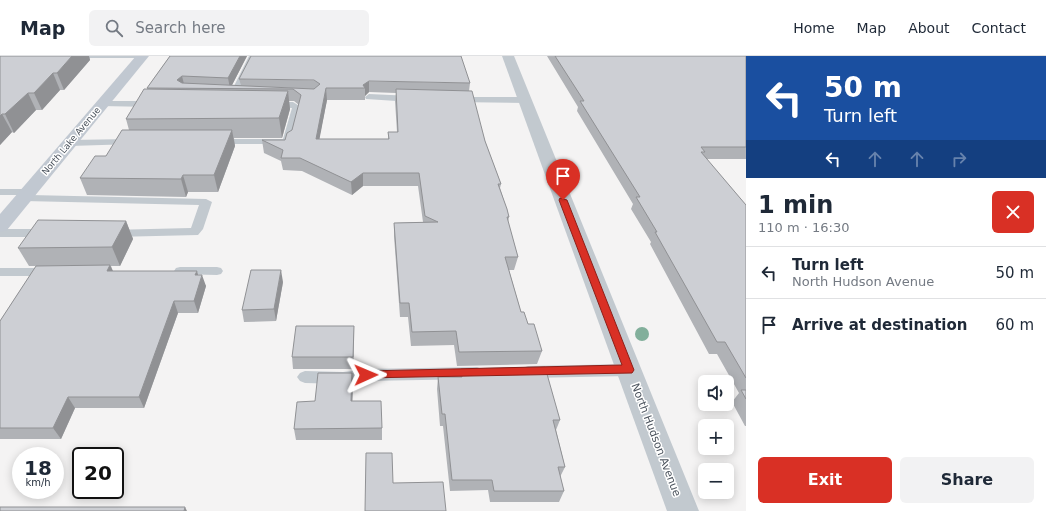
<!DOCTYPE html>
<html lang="en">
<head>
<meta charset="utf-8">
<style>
	:root { --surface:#fff; --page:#f2f2f3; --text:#1f2937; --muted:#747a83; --line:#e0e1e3; --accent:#d93025 }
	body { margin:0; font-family:"DejaVu Sans",sans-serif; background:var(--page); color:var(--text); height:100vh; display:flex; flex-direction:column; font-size:15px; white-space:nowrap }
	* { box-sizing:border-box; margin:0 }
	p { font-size:13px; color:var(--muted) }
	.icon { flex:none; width:22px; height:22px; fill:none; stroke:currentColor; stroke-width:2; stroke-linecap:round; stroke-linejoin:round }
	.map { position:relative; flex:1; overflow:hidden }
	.panel { display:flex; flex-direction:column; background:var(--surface); width:300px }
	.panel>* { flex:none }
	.guide { background:#1a4fa0; color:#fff; overflow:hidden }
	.fabs { position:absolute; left:698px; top:319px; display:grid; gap:8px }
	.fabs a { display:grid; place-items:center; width:36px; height:36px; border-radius:6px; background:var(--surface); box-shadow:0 2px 10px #0003; font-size:20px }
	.speed { position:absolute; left:12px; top:391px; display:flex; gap:8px; font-size:20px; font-weight:700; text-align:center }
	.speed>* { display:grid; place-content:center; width:52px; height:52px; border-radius:50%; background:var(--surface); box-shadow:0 2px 10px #0003; line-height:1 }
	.speed small { font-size:10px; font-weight:400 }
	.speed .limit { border:2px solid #111; border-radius:6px; background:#fff; color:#111 }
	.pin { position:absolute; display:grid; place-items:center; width:34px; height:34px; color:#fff; margin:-41px -17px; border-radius:50% 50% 50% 0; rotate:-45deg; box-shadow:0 0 4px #0007 }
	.pin .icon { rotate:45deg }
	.me { position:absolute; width:44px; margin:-22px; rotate:89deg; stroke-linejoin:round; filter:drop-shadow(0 0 3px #0008) }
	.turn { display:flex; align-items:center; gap:14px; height:84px; padding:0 12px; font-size:18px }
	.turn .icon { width:52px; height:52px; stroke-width:2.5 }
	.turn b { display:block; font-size:28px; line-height:34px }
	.lanes { display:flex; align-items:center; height:38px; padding:0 12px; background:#0003; justify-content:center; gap:20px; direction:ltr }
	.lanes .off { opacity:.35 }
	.round { display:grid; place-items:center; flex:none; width:42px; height:42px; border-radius:6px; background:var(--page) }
	.head { display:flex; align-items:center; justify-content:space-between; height:68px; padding:0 12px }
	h1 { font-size:24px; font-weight:800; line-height:30px }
	.primary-button { display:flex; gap:8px; margin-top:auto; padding:8px 12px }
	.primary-button a { flex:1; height:46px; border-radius:6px; background:var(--accent); color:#fff; font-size:16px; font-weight:800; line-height:46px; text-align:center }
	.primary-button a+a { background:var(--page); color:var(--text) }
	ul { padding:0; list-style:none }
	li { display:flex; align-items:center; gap:12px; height:52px; padding:0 12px; border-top:1px solid var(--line) }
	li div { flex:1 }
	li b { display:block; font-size:15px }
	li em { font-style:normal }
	header { display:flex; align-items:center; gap:24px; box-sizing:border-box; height:56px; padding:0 20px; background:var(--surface); border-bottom:1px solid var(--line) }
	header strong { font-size:19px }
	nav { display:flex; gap:22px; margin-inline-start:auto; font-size:14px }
	.search { width:280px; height:36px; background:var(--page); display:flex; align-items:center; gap:10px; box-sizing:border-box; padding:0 14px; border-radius:6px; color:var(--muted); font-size:15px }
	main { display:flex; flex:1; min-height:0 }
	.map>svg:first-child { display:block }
</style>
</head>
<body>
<header>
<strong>Map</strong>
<div class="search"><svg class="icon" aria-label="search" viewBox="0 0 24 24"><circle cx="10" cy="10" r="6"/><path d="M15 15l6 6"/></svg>Search here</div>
<nav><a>Home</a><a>Map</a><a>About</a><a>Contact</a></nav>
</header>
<main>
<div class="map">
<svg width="746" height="455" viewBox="0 0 746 455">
	<rect width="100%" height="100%" fill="#f4f3f3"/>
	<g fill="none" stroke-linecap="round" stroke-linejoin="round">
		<g fill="#c2c9cf" fill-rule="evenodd">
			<path d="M58,0h89l-4,2h-81z"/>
			<path d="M249,0h8l-19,38 -4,3 -3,-1 -1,-2z"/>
			<path d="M369,38l43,2 4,3 -4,3 -46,-3 -1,-2z"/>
			<path d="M457,41h69l4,3 -4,3 -72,-1v-4z"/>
			<path d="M103,45h50l4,3 -4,3 -53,-1v-4z"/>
			<path d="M272,46h21l8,5 -11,37h-75l-2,-2 5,-3h65l9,-31 -23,-1 -1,-2z"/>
			<path d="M131,83l5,3 -2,2 -64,2 -5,-3 5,-3z"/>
			<path d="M0,133h29l5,3 -4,3 176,4 6,3 -9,27 -5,6 -84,2 -6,-4 2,-3 81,-2 8,-23 -175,-4 -5,-3 3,-3h-22z"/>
			<path d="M0,173h46l6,4 -6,4h-46z"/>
			<path d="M180,211h37l4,1 2,3 -2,3 -4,1 -41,-1 -2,-3 2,-3z"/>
			<path d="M0,212h48l4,1 2,3 -2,3 -4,1h-48z"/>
			<path d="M629,308l5,2 3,4 -3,4 -5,2 -101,2 -5,-2 -3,-4 3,-4 5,-2z"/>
			<path d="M477,311l5,2 3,4 -3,4 -5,2 -111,2 -23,3 -38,-1 -5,-2 -3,-4 3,-4 5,-2 38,1 23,-3z"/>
		</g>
		<path fill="#c2c9cf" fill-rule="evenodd" d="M502,0h12l185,455h-32z"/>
		<path fill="#c1c8d1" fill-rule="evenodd" d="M136,0h13l-142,174 -7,2v-18z"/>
	</g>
	<circle fill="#82af9b" cx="642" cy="278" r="7"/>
	<g fill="#b0b2b6" fill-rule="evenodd">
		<path d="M0,0h89l1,4 -26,30h-4l-18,20h-6l-22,23 -2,-1 -12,13z"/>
		<path d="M170,0h77l-15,29h9l-2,-6 231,4 -1,8 16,50 16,43 -1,4 9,29 -1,5 10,35 -4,13h-5l12,42 21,39 -5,13 -80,2 -3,-21 -43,1 -3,-29h-8l-6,-81v-13l29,-1 -5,-36h-55l-11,9 -50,-24 -19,-1 -2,-9 -17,-8 -2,-13h23l7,-10 7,-25 -5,-4h-5l1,8 -8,29h-48l1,8 -17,46h-30l-2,5 -99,-2 -7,-17 26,-22 23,-26 -3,-11 21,-30v-1zM369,36l27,1 -1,8 2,31h-9v7h-69l8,-39h38v-4z"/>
		<path d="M547,0h199v103h-40l40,46v221h-1l-13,-24 7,-9 -22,-39h-8l-59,-110 1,-2 -20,-33 2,-5 -56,-93 1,-4z"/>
		<path d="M126,165l7,18 -13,27h-9l2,5 85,4 8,11 -8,27h-20l-34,95h-69l-14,31h-61v-118l36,-55h-7l-11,-18z"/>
		<path d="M283,226l-7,39 -32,1 -2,-12z"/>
		<path d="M354,270v12l-1,31h-60l-1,-12z"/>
		<path d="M461,313l99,51 -4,10 9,37 -5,10 4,14 -5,11h-69l-2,-12 -38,1 -7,-65h-3l-3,-37 1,-12h22z"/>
		<path d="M352,317l1,11 -1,17 30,27v12h-86l-2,-11 21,-28z"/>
	</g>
	<g fill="#909194">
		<path d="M72,0h17l1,4 -26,30 -7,-17z"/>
		<path d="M240,0h7l-17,33 -2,-11z"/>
		<path d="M53,17l7,17 -18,20 -8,-17z"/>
		<path d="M182,20l3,12 -8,-8z"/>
		<path d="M369,25v11l-4,4v-8l-2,-3z"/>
		<path d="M326,32l1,12 -10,52 -1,-13z"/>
		<path d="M288,35l2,18 -8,29 -3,-20z"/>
		<path d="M28,37l8,17 -22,23 -9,-19z"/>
		<path d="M2,58l10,18 -12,13v-29z"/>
		<path d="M232,74l3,16 -17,46 -4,-17z"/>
		<path d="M363,117v13l-11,9 -1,-13z"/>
		<path d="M183,119l5,17 -2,5 -5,-18z"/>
		<path d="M126,165l7,18 -13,27 -8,-19z"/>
		<path d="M110,209l5,11 -8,-5z"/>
		<path d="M281,214l2,12 -7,39 -2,-12z"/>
		<path d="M197,215l3,11 2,-7 4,11 -8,27 -4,-12 1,-26z"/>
		<path d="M174,245l4,12 -34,95 -5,-11z"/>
		<path d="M354,270v12l-1,31v-12z"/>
		<path d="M352,317l1,11 -1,29 -1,-12z"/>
		<path d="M68,341l7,11 -14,31 -8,-11z"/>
		<path d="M185,451l2,4h-3z"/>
	</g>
	<g fill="#cdcfd4" stroke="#909194">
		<path d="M0,0h72l-15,17h-4l-19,20h-6l-23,21h-3l-2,2z"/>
		<path d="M170,0h70l-12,22 -46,-2 -5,4 5,3 132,6 6,-5 -6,-4 -75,-1 12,-23h210l9,27 -101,-2 -6,4 2,3h-39l-10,51h73l-1,-7h10l-2,-43 76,2 13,50 16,43h-3l9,25 2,8h-2l11,40h-13l16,55h3l4,12h6l8,27 -83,1 -3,-21 -44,1 -3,-29h-9l-6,-80 44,-1 -13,-6 -6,-43h-56l-12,9 -51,-24h-19l2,-8 -21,-10h23l2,-7 5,-3 9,-35 -8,-6 -146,-1z"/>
		<path d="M555,0h191v91h-45l4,5h-4l45,53v173l-21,-36h-8l-62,-110h2l-21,-35h4l-60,-96h4z"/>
		<path d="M144,33l144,2 -9,27 -153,1z"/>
		<path d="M122,74h110l-18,45h-31l-2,4 -101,-1 15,-22h11z"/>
		<path d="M38,164l88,1 -14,26 -94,1z"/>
		<path d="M110,209l-3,6h90l-2,4h7l-8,26h-20l-35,96h-71l-15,31h-53v-107l36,-55z"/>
		<path d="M251,214h30l-7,39 -32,1z"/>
		<path d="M296,270h58l-1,31h-61z"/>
		<path d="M545,311l15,53h-7l12,47h-7l6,24h-70l-2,-11h-40l-7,-66h-3l-4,-37h24l-1,-8z"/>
		<path d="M318,317h34l-1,28h30l1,27 -88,1 3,-27 18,-1z"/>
		<path d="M741,334h5v9z"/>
		<path d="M366,397h26l1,30 50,-1 3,29h-81z"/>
		<path d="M0,451h185l-1,4h-184z"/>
	</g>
	<path fill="#d93025" stroke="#8d1f18" d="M560,142l7,2 67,170 -2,3 -270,5 -2,-3 6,-4 256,-6 -63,-165z"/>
	<g text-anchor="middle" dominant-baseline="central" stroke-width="3" stroke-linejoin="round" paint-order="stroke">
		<g font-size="9" fill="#4c545e" stroke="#fff">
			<text transform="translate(71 85) rotate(-50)">North Lake Avenue</text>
		</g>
		<g font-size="11" fill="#4c545e" stroke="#fff">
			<text transform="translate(656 384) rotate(69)">North Hudson Avenue</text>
		</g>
	</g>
</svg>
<div class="fabs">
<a><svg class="icon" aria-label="sound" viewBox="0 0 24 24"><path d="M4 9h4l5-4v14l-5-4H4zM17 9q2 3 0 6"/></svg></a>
<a>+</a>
<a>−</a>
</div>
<div class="speed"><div>18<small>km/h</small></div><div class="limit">20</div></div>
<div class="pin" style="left:563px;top:144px;background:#d93025"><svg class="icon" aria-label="arrive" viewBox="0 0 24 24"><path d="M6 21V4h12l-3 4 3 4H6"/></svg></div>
<svg class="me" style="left:366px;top:319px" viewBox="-20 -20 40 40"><path d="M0-17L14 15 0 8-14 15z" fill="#d93025" stroke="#fff" stroke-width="4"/></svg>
</div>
<section class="panel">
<div class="guide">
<div class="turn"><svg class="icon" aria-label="left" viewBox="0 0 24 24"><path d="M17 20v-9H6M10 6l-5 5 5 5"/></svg><div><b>50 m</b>Turn left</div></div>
<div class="lanes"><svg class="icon" aria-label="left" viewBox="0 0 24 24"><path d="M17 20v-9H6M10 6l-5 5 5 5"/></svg><svg class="icon off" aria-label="ahead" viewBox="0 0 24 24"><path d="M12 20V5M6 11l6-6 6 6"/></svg><svg class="icon off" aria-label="ahead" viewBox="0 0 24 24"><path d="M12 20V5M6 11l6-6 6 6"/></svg><svg class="icon off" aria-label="right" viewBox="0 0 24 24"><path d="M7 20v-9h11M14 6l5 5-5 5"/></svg></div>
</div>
<div class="head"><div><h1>1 min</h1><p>110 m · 16:30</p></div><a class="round" style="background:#d93025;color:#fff"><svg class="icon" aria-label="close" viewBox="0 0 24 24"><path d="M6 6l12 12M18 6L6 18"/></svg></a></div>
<ul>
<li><svg class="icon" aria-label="left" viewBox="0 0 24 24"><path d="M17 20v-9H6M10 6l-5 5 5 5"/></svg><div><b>Turn left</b><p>North Hudson Avenue</p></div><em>50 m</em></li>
<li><svg class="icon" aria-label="arrive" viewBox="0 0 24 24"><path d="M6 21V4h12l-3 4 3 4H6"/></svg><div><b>Arrive at destination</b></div><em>60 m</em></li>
</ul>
<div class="primary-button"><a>Exit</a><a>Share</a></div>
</section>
</main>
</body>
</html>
